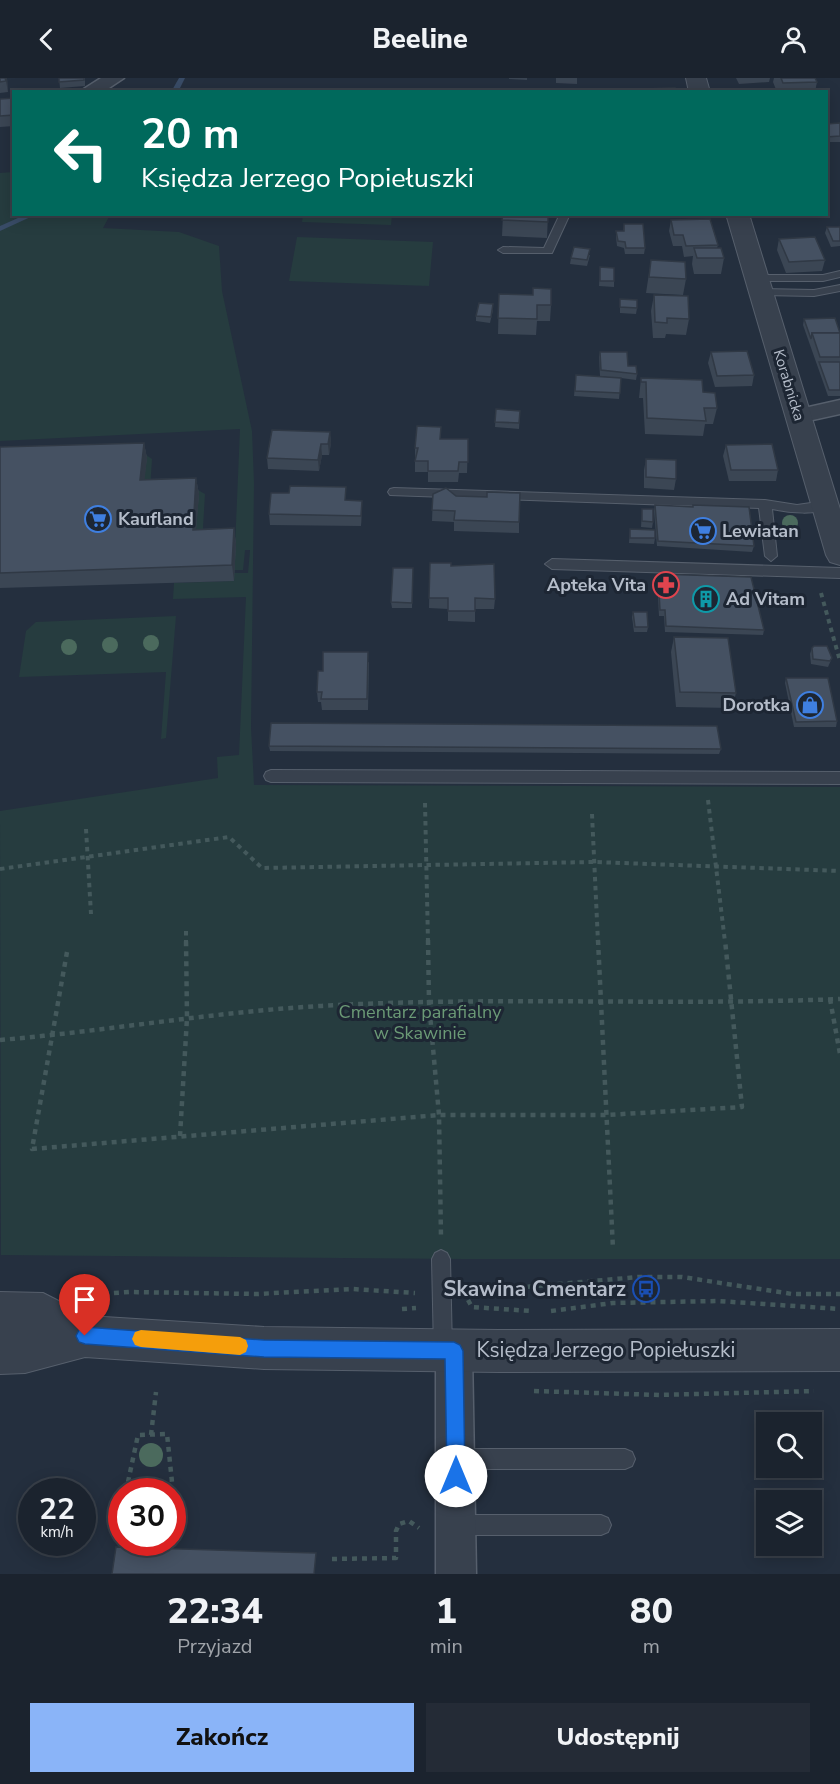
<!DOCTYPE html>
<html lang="pl">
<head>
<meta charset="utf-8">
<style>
	:root { --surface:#1b232e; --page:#242b36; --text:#f1f3f6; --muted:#a0a4aa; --line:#39404a; --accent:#8ab4f8 }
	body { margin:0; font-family:"Nunito Sans",sans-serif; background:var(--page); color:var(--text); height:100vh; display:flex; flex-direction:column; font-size:22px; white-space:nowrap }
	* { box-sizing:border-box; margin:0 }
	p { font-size:20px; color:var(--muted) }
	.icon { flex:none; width:33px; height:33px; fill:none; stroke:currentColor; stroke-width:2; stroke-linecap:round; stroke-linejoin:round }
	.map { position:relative; height:1496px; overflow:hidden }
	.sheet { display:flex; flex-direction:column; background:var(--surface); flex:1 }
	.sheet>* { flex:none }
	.hud { position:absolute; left:12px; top:12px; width:816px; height:126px; border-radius:0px; box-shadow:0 3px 15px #0003,0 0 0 2px var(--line); background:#00695c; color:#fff; overflow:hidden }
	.controls { position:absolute; left:756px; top:1334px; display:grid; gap:12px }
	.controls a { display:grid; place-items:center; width:66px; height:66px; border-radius:0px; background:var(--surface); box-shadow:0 3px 15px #0003,0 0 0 2px var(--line); font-size:30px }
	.speed { position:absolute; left:18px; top:1400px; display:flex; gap:12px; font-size:30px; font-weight:700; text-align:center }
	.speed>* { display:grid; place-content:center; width:78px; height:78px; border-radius:50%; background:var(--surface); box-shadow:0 3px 15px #0003,0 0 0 2px var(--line); line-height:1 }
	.speed small { font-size:15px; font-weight:400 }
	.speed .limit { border:9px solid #d22; background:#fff; color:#111 }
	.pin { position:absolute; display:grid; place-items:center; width:51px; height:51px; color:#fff; margin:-62px -26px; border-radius:50% 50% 50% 0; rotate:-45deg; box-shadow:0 0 6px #0007 }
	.pin .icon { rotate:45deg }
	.me { position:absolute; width:66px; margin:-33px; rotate:0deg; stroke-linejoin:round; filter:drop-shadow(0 0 4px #0008) }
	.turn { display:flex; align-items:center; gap:21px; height:126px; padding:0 30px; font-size:27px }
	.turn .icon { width:78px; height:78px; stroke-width:2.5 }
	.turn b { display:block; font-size:42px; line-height:51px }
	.eta { display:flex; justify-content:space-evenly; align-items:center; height:102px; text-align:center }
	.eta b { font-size:36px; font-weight:800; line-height:42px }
	.cta { display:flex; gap:12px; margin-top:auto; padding:12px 30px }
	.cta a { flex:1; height:69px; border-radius:0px; background:var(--accent); color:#111; font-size:24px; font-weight:800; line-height:69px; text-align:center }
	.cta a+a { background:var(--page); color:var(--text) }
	header { display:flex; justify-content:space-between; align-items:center; height:78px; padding:0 30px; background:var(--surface); font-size:27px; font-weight:800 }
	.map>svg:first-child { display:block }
</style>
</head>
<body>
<header><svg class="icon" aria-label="back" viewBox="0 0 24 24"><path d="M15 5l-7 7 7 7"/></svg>Beeline<svg class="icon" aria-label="person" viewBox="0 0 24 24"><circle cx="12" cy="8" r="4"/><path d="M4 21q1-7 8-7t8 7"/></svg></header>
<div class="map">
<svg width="840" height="1496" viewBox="0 0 840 1496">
	<rect width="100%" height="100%" fill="#242f3e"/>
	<g fill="#263c3f">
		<path d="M13,94l1,42 96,1 -7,13 76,4 40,14 3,45 30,140 2,52 -3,245 3,57 586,2v472h-379l-460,-4 -1,-444 218,-33 -1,-21 22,-2 7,-158 -73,2 1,-16 60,-2v-8h14l2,-23h-5l-2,20h-9l6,-141 -240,12v-268z"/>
		<path d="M303,137v-1l89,1 -1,10 -89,-3z"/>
		<path d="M297,159l136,5 -4,44 -140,-5z"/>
		<path d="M146,377l6,4 -2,30 5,2 43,-1 7,4 -3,51 -59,-50 -38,-38z"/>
		<path d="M176,538l-10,122 -5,1 5,-67 -147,5 7,-46 10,-9z"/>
	</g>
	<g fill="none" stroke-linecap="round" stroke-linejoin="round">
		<g fill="#394c67" fill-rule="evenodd">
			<path d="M179,0h6l-7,14h-7z"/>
			<path d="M27,136h10l-37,17v-5z"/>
		</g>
		<defs>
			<g id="service">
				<path d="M560,136h10l-18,39h-49l-5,-3 5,-3 41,1z"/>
				<path d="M840,193v6l-17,4h-67l-5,-3 5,-3h67z"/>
				<path d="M840,207v6l-26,5 -53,-1 -6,-3 6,-3 53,1z"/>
				<path d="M394,410l371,12 32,5 28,-4 6,4c-11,12 -44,7 -59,4l5,47 -6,5 -6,-5 -6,-48 -369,-13 -2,-3 2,-3z"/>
				<path d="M552,481l288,9v10l-288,-9 -7,-5z"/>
				<path d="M271,692l569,2v12l-569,-2 -5,-2 -2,-4 2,-4z"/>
				<path d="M441,1172l6,3 3,6 2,91 -2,7 -7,2 -7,-2 -2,-7 -2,-91 3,-6z"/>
				<path d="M456,1371h169l7,3 3,7 -3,7 -7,3h-169l-7,-3 -3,-7 3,-7z"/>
				<path d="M456,1437h145l7,3 3,7 -3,7 -7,3h-145l-7,-3 -3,-7 3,-7z"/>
			</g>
			<g id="minor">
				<path d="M101,0h23l-21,14h-24z"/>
				<path d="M840,322v14l-41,9 -8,-2 -3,-5 3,-5z"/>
				<path d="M454,1255l13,5 5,13 4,223h-40v-223l5,-13z"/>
			</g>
			<g id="tertiary">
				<path d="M686,0h20l4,14h-21z"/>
				<path d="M726,136h23l91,295v56l-10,-3 -4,-7z"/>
				<path d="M0,1214l43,1 45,23 176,11 234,3 342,-1v42l-342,1 -234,-3 -179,-12 -60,16 -25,1z"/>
			</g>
		</defs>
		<use href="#service" stroke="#565f6c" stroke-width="2"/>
		<use href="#minor" stroke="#565f6c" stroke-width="3"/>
		<use href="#tertiary" stroke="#565f6c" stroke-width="2"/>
		<g stroke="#44595c" stroke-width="4" stroke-dasharray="4.5 4.5" stroke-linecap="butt">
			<path d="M821,515l19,68"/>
			<path d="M708,722l17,142"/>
			<path d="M425,725l3,139"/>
			<path d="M592,736l6,128"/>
			<path d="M86,751l5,85"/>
			<path d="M0,791l229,-32 33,31 333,-6 245,9"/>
			<path d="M186,853v11"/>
		</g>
		<g stroke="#44595c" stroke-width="4.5" stroke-dasharray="5 5" stroke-linecap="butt">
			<path d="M428,862l1,63 10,112 2,122"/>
			<path d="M598,862l15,309"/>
			<path d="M67,874l-35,197 407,-34h167l136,-8 -17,-167"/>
			<path d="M830,921l10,55"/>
			<path d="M0,962c107,-9 213,-28 320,-34 173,-10 347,0 520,-7"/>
			<path d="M180,1058l7,-118 -1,-78"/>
			<path d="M468,1214l170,-15h44l110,17h48"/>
			<path d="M84,1217l45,-3 128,2 95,-5 63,4"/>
			<path d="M468,1222l4,7 59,4"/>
			<path d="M402,1231l14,-1"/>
			<path d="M551,1233l62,-8 105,-2 122,8"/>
			<path d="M534,1313l125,4 155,-4"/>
			<path d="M151,1357l5,-43"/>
			<path d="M128,1404l10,-47 29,-1 5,48"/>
			<path d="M332,1481l64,-1v-27l3,-7 10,-3 10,7"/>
		</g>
		<use href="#service" fill="#38414e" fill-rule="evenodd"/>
		<use href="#minor" fill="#38414e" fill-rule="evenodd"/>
		<use href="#tertiary" fill="#38414e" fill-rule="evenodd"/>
	</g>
	<g fill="#4b6a5d">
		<circle cx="790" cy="445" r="8"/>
		<circle cx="151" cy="565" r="8"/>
		<circle cx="110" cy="567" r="8"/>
		<circle cx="69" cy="569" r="8"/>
		<circle cx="151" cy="1377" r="12"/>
	</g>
	<g fill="#3b4654">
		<path d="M0,0h7l1,14 -8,1z"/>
		<path d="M59,0h26v8l-25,2z"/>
		<path d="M509,0h18v2l-18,-1z"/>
		<path d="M556,0h21v6l-21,-1z"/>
		<path d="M736,0h34l-1,4 -30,2z"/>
		<path d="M774,0h41l2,4 -2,10h-38l-4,-10z"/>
		<path d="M14,20v28l-14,1v-28z"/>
		<path d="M840,45v19h-14v-18z"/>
		<path d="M503,136h45l-1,24 -45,-2z"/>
		<path d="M764,136h34v2l-33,1z"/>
		<path d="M671,142l47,25 -1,3 7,10 -3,16h-27l-2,-10 1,-8 -9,1 -2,-11h-9l-4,-15z"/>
		<path d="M624,146l21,24 -1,6h-19l-1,-6 -7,-2 -1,-9v-6h7z"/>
		<path d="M827,149h13v19l-9,1 -6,-14z"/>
		<path d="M779,161l46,21 -3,11 -36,2 -9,-23z"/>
		<path d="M590,177l-3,11 -17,-2 1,-6z"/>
		<path d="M651,182l35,19 -3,16 -37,-2z"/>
		<path d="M600,189l14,14v6l-15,-1z"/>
		<path d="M533,210l18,17 -1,16h-13l-1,14 -38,-1 1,-40 34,1z"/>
		<path d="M654,217l35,24 -3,16 -20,-1 -1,4h-12l-2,-27z"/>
		<path d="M620,221l17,9 -1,6 -16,-1z"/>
		<path d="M493,232l-3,13 -14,-2v-5z"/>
		<path d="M804,241l36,12v65h-12l-25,-71z"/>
		<path d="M600,274l28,14 9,8 -1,6 -15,-2 -2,21 -45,-3 2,-21 39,3 -15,-2 -1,-19z"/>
		<path d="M711,274l43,23 -2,11 -37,1 -7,-24z"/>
		<path d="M641,300l62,14 14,16 -4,16h-8l-2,12 -58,-2 -2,-36h-4z"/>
		<path d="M496,331l24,2 -1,18 -24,-2z"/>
		<path d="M330,354l1,11 -2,12h-7l-3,16 -51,-2 -1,-11z"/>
		<path d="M441,361h27l-1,34h-8l-1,9h-30v-10h-13v-24z"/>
		<path d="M144,365l3,15 -3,21 52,-1 3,16 -3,35 38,-1 2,16 -2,37 -234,7v-141z"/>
		<path d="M726,367l52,25 -2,11h-47l-6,-25z"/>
		<path d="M646,381l30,20 -2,11 -30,-2v-18z"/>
		<path d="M433,416l23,2 63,26v11l-65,-2v-9l-22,-1z"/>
		<path d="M346,422l16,12 -1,14 -91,-1 -1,-11z"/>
		<path d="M655,427l37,2 1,-2 61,41 -2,6 -95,-6 -3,-35z"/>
		<path d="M642,431l11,13 -1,6 -11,-1z"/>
		<path d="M630,451l25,9 -1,6 -25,-1z"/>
		<path d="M430,485l21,3 44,33 -1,10h-19v13l-27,-1v-12l-19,-1z"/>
		<path d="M413,490l-1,40h-20l-1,-6z"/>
		<path d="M658,496l106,56 -1,5 -98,-3 -1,-16h-5l-2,-37z"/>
		<path d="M633,534l15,15 -1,5h-13l-2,-15z"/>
		<path d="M674,559l62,56 -4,15 -56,-1 -5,-55z"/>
		<path d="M812,570l20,10 -4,9 -17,-3 -1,-10z"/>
		<path d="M369,584l-1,48h-46l-1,-8h-3l-1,-10 6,-21z"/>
		<path d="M786,600l51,43 -1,6h-42l-9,-44z"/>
		<path d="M269,668l452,3 -2,5 -449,-3z"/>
	</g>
	<g fill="#303945">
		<path d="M5,0h2l1,14 -2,-11z"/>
		<path d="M330,354l1,11 -2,12 -1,-11z"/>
		<path d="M144,365l3,15 -4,37 -3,-15z"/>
		<path d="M321,366l1,11 -3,16 -1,-11z"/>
		<path d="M196,400l3,16 -4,51 -2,-15z"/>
		<path d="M362,423v11l-1,14v-10z"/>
		<path d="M234,450l2,16 -2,37 -2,-16z"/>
	</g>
	<g fill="#455162" stroke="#303945" stroke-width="1.5">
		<path d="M0,0h5l1,3 -6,1z"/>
		<path d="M59,0h25v2l-25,2z"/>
		<path d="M781,0h34l2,4 -34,1z"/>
		<path d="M675,10l1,4h-33l-1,-3z"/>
		<path d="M464,11l54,1v2h-54z"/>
		<path d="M14,20v17l-14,1v-17z"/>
		<path d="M840,45v13l-14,1v-13z"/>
		<path d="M503,136h45v8l-46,-2z"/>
		<path d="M710,141l8,26 -32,1 -3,-11h-9l-3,-15z"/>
		<path d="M624,146h19l2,24h-19l-1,-6 -7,-1 -2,-10h8z"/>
		<path d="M827,149h13v14h-7z"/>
		<path d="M815,159l10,23 -36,2 -10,-23z"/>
		<path d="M574,169l16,2 -3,11 -16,-2z"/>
		<path d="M694,170h27l3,10h-27z"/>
		<path d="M651,182l34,2 1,17 -37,-2z"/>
		<path d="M600,189l14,1v13h-14z"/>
		<path d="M533,210l18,1v16h-14v14l-39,-1 1,-24 34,1z"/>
		<path d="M654,217l34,1 1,23 -22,-1v5l-12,-1z"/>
		<path d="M620,221l17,1v8l-17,-1z"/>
		<path d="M479,225l14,1 -2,13 -15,-1z"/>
		<path d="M835,240l5,15h-28l-1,6 -7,-20z"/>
		<path d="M812,255h28v24h-20z"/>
		<path d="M747,273l7,24 -37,1 -6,-24z"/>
		<path d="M600,274h27l1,14h8l1,8 -36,-4z"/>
		<path d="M819,284h21v28h-11z"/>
		<path d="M576,297l45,3 -1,15 -45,-2z"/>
		<path d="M641,300l61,2 1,12 12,1 2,15h-13l2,13 -59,-3 -1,-36h-5z"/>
		<path d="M496,331l24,2 -1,12 -24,-1z"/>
		<path d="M417,348l24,1 -1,12h28v23h-9l-1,9h-30v-10h-13l3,-13h-3z"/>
		<path d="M272,352l58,2 -2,12h-7l-3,16 -51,-2z"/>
		<path d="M144,365l-4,37 56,-2 -3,52 41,-2 -2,37 -232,8v-126z"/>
		<path d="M772,366l6,26h-47l-5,-25z"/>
		<path d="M646,381l30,1v19l-30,-2z"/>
		<path d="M290,408l56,1 -1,13 17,1 -1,15 -92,-2 2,-21h18z"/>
		<path d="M446,410l10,8 31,1v-5l33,1 -1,29 -65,-2 1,-9 -23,-1 1,-16z"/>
		<path d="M655,427l38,2v-2l56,2 5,39 -96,-5z"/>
		<path d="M642,431h11v13l-11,-1z"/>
		<path d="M630,451l25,1v8h-25z"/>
		<path d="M430,485h21v3l43,-2 1,35 -20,-1v13h-27v-13h-19z"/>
		<path d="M393,490h20l-1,35 -21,-1z"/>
		<path d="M658,496l93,3 13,53 -98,-4 -1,-16h-5z"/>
		<path d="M633,534h14l1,15h-13z"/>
		<path d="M674,559l54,1 8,55 -56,-1z"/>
		<path d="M814,568h13l5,12 -2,3 -17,-2 -1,-11z"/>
		<path d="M323,574h45l-1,47h-46l1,-7h-5l1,-21h5z"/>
		<path d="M786,600h42l9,43 -41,1z"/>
		<path d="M271,645l446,3 4,23 -452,-3z"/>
		<path d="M116,1469l200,6 -2,21h-202z"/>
	</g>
	<path fill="#1a73e8" stroke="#114b97" stroke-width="1.5" d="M85,1249l179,13 190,2 6,3 3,6 2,125 -3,6 -6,3 -7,-3 -2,-6 -2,-117 -181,-2 -179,-13 -6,-2 -3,-6 3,-6z"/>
	<path fill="#f59e0b" d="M141,1252l99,7 6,3 2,6 -2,6 -6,3 -99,-8 -6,-2 -3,-6 3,-7z"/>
	<defs>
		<symbol id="supermarket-ring" viewBox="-11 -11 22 22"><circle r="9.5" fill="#1d2633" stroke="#3f7fe0" stroke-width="1.5"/><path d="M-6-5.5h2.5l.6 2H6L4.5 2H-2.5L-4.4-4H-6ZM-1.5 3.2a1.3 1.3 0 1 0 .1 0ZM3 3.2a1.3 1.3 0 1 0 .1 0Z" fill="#3f7fe0"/></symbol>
		<symbol id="pharmacy-ring" viewBox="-11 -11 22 22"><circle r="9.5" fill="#1d2633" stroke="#e0444e" stroke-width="1.5"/><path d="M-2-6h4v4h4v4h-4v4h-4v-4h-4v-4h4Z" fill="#e0444e"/></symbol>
		<symbol id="building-ring" viewBox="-11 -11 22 22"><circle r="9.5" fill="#1d2633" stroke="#0f9aa8" stroke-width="1.5"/><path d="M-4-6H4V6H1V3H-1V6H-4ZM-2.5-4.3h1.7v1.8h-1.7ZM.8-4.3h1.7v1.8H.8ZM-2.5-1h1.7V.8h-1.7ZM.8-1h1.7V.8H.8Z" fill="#0f9aa8"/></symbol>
		<symbol id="shop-ring" viewBox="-11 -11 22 22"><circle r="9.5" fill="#1d2633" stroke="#3f7fe0" stroke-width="1.5"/><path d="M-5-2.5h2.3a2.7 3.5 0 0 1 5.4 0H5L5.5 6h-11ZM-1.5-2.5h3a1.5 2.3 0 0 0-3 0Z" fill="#3f7fe0"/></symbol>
		<symbol id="bus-ring" viewBox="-11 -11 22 22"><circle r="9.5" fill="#1d2633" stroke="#1a4fb4" stroke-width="1.5"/><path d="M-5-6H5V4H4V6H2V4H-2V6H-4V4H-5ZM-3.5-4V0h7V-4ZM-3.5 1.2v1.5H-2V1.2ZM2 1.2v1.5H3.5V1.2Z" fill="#1a4fb4"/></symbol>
	</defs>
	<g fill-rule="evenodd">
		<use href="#supermarket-ring" x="83" y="426" width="30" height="30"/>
		<use href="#supermarket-ring" x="688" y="438" width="30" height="30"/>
		<use href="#pharmacy-ring" x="651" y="492" width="30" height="30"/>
		<use href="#building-ring" x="691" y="506" width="30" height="30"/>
		<use href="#shop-ring" x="795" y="612" width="30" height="30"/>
		<use href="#bus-ring" x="631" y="1196" width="30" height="30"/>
	</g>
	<g text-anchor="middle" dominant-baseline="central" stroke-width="6" stroke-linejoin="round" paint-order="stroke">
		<g font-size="15" fill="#b4bcc9" stroke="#1d2633">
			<text transform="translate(789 307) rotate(73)">Korabnicka</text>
		</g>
		<g font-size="18" font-weight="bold" fill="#b4bcc9" stroke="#1d2633" text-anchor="start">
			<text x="118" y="441">Kaufland</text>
			<text x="722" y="453">Lewiatan</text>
			<text x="646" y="507" text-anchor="end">Apteka Vita</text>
			<text x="726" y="521">Ad Vitam</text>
			<text x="790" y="627" text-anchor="end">Dorotka</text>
		</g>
		<g font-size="18" fill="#6b9a76" stroke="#1d2633">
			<text x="420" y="934">Cmentarz parafialny<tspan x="420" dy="21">w Skawinie</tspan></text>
		</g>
		<g font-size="21" font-weight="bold" fill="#b4bcc9" stroke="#1d2633" text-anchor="end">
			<text x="626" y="1211">Skawina Cmentarz</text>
		</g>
		<g font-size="21" fill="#b4bcc9" stroke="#1d2633">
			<text x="606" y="1272">Księdza Jerzego Popiełuszki</text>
		</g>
	</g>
</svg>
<div class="controls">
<a><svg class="icon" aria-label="search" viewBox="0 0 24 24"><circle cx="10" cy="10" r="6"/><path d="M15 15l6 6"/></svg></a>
<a><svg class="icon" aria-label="layers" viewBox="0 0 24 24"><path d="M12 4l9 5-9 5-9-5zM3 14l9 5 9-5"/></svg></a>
</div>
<div class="speed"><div>22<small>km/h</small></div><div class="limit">30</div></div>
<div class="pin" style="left:85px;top:1258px;background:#d93025"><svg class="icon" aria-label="arrive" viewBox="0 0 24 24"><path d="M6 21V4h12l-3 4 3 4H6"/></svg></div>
<svg class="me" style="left:456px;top:1398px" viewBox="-20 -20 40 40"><circle r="19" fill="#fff"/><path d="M0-13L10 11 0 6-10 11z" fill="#1a73e8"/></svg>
<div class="hud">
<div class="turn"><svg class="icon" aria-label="left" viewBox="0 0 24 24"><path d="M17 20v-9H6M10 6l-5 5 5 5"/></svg><div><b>20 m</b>Księdza Jerzego Popiełuszki</div></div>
</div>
</div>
<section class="sheet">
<div class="eta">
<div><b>22:34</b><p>Przyjazd</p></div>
<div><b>1</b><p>min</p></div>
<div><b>80</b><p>m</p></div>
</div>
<div class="cta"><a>Zakończ</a><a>Udostępnij</a></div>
</section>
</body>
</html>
